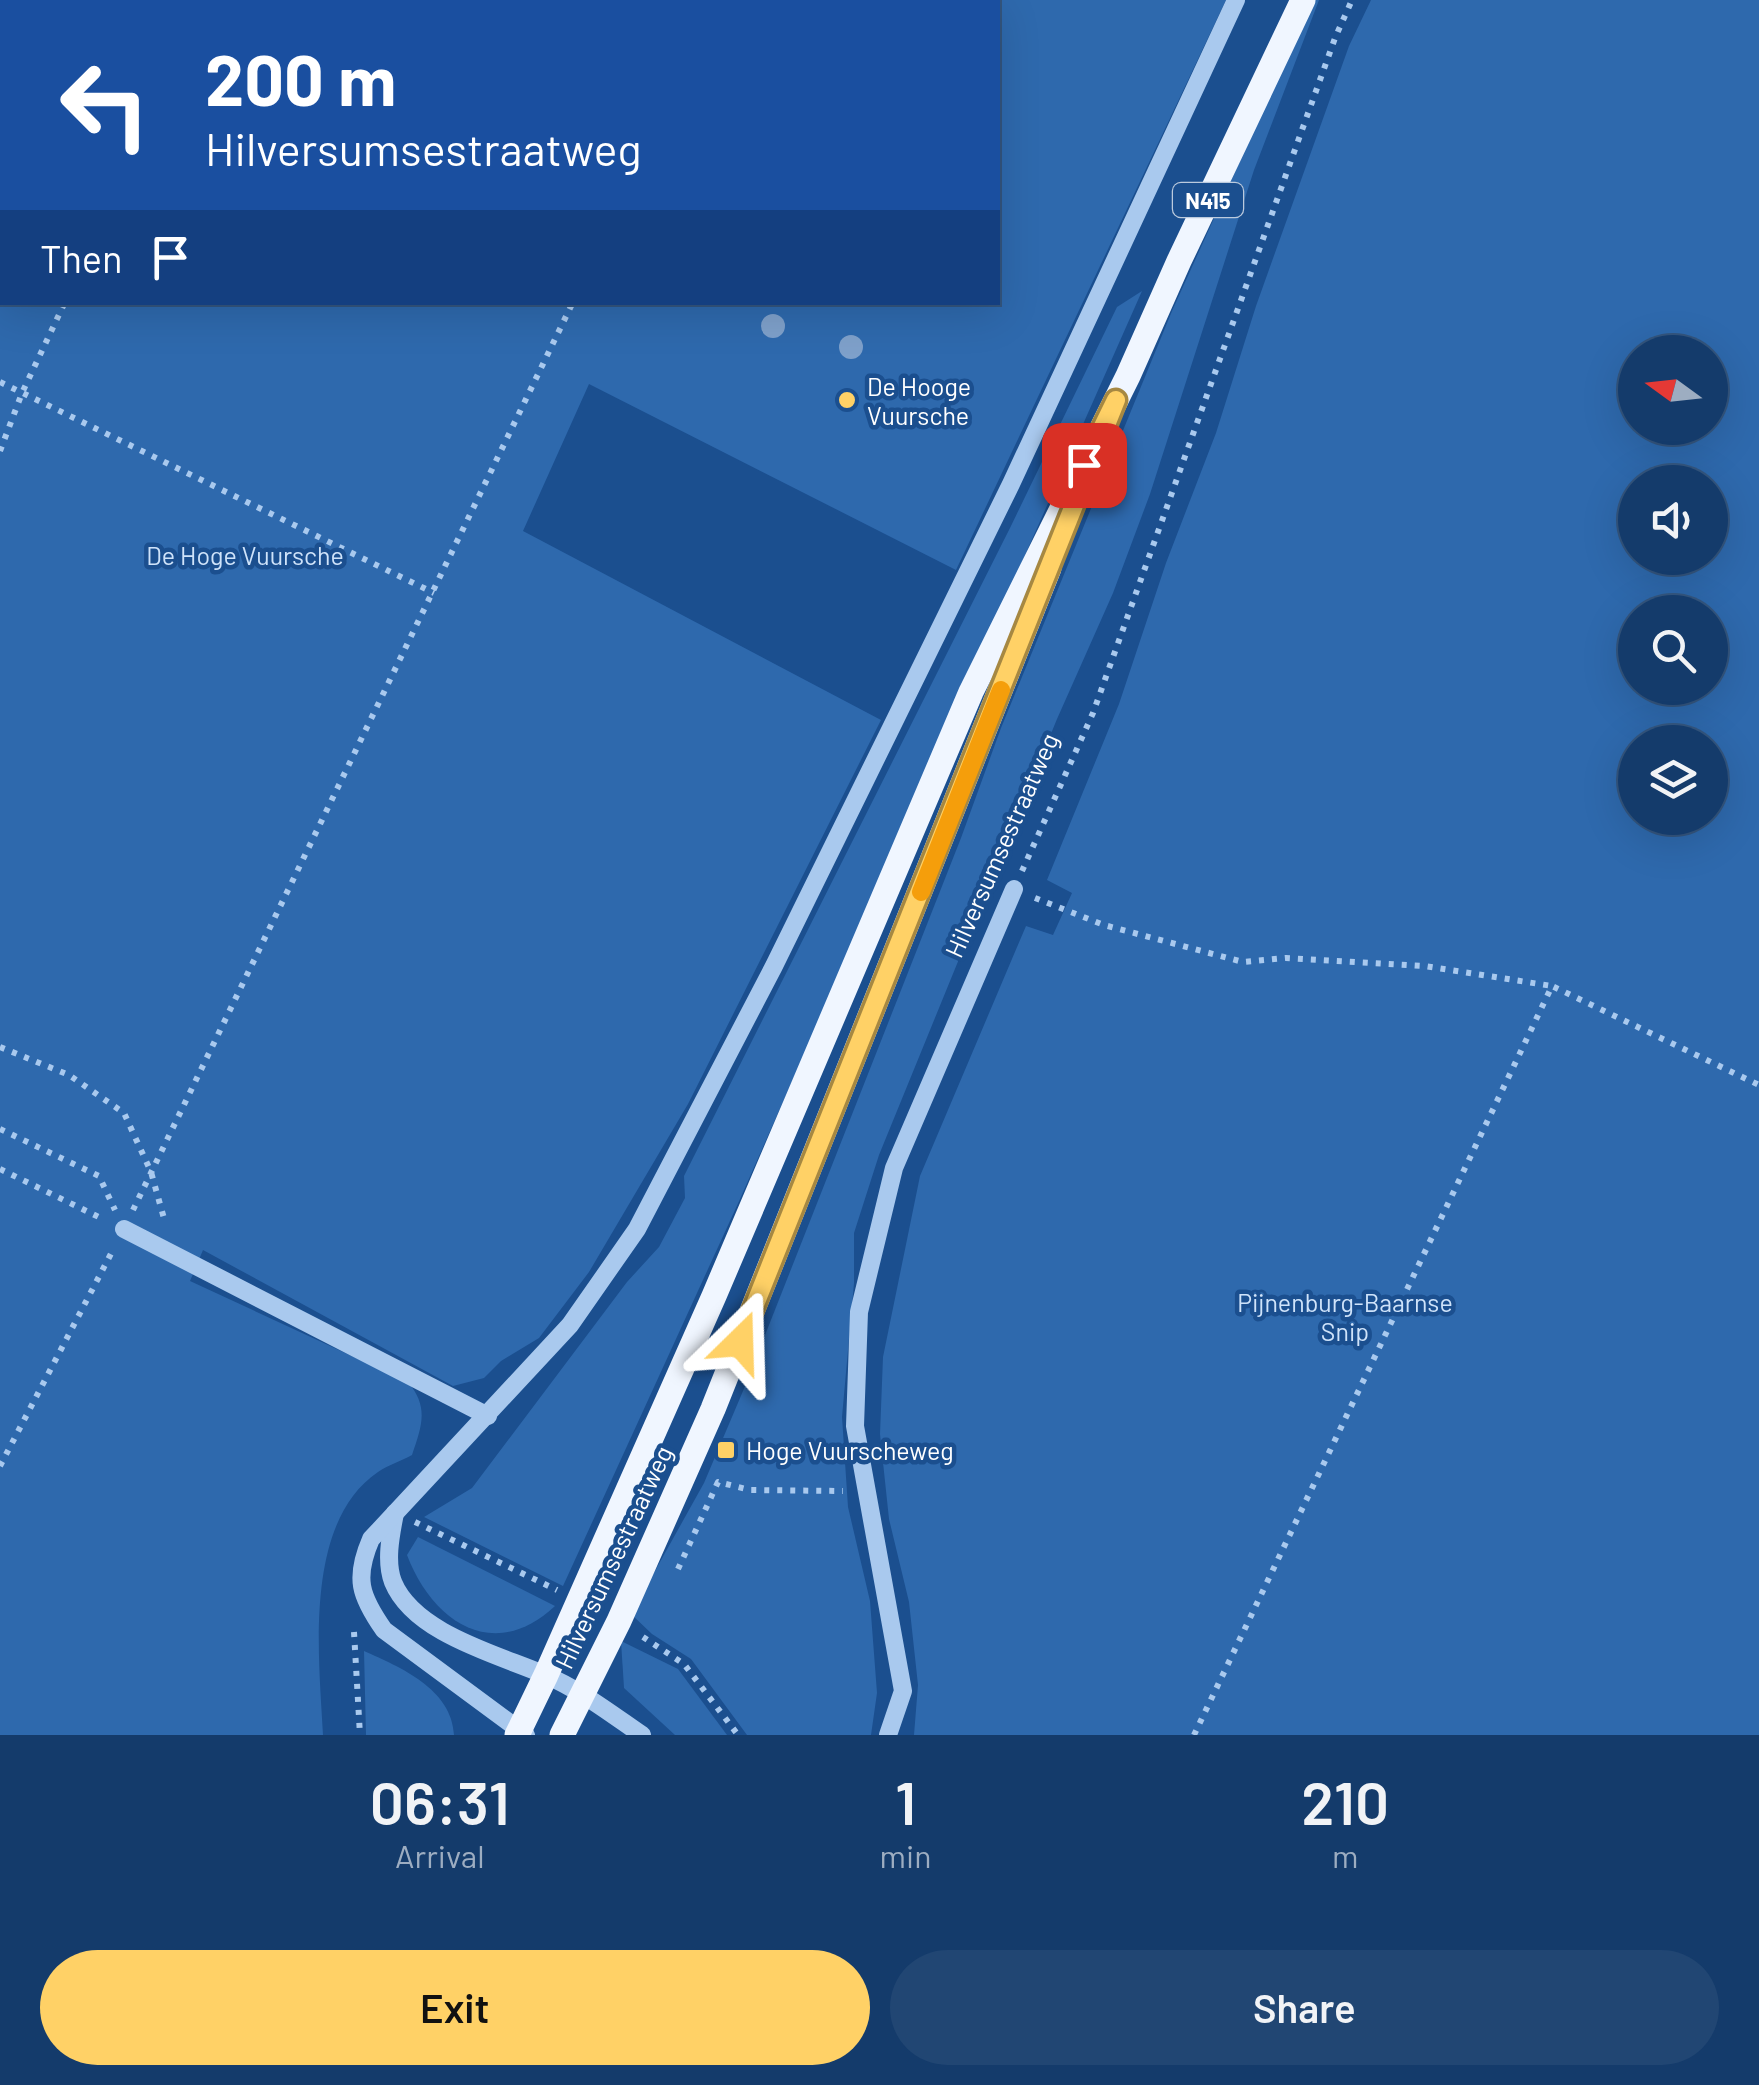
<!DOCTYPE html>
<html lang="en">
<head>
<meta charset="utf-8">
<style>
	:root { --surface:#143b6b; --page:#214673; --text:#f1f3f6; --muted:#9dadc1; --line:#33557e; --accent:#ffd166 }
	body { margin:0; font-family:Barlow,sans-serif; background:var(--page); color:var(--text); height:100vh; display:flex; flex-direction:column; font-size:38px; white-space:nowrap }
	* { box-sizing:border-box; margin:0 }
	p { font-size:32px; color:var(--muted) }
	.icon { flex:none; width:55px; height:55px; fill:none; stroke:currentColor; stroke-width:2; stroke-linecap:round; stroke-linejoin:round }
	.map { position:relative; height:1735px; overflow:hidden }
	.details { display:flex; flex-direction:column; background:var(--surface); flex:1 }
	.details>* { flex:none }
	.guide { position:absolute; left:0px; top:0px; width:1000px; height:305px; box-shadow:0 10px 40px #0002,0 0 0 2px var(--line); background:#1a4fa0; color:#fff; overflow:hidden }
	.needle { width:65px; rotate:285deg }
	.buttons { position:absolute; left:1618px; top:335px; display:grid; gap:20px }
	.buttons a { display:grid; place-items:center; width:110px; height:110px; border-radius:50%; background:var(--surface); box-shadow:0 10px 40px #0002,0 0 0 2px var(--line); font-size:50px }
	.pin { position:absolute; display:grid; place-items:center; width:85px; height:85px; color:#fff; margin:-42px; border-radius:20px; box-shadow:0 5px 15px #0006 }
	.me { position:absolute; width:110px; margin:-55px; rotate:22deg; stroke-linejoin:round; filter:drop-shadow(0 0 8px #0008) }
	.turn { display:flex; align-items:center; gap:35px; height:210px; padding:0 40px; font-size:45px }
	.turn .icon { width:130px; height:130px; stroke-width:2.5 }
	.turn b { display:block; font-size:70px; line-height:85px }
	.then { display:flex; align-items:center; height:95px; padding:0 40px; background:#0003; gap:20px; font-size:38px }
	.eta { display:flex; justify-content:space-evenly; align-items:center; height:170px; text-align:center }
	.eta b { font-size:60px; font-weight:600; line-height:70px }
	.cta { display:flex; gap:20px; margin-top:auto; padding:20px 40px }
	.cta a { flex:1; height:115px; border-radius:60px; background:var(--accent); color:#111; font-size:40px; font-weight:600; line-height:115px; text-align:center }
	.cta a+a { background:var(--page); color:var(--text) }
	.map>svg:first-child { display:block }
</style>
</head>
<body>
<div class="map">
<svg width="1759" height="1735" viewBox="0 0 1759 1735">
	<rect width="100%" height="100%" fill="#1b4f8f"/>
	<g fill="#2e69ad" fill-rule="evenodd">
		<path d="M0,0h1226l-270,570 -367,-186 -66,147 358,189 -193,384 -99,168 -50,66 -38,23 -17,17 -31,8 -250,-136 -13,31 218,101c21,25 14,44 4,73 -11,6 -24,10 -34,17 -75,51 -59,185 -55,263h-323zM2,2h996v300h-996z"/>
		<path d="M1313,0h6l-65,170 -104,324 -37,99 -56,126 -178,436 -25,78v50l-12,134 6,90 22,94 7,92 -6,42h-124l-56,-76 -39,-25 -21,-20 73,-131 39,-92 218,-553 40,-110 171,-417z"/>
		<path d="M1371,0h388v1735h-845l4,-50 -9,-83 -20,-83 -9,-85 3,-77 37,-181 106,-250 27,9 19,-42 -25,-13 72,-176 47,-141 50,-130 40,-127 93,-260zM1635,352h75v76h-75zM1635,482h75v76h-75zM1635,612h75v76h-75zM1635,742h75v76h-75z"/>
		<path d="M1142,291l-402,908 -177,387 -139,-69 48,-29 155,-206 32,-35 26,-49 -1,-22 326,-648 107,-221z"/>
		<path d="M418,1537l137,69c-62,58 -123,15 -148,-51z"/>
		<path d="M621,1641l57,28 49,66h-52l-51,-47z"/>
		<path d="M364,1651c36,16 88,38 90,84h-88z"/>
	</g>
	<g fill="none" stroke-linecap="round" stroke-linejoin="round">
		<g stroke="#a9c9ee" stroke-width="6" stroke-dasharray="5 8" stroke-linecap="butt">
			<path d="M214,0l3,2"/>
			<path d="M712,2l2,-2"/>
			<path d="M0,382l434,211"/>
			<path d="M0,451l22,-58 43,-91"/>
			<path d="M1022,871l71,-158 242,-675 17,-38"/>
			<path d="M1035,898l69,27 139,37 43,-4 139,8 127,20"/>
			<path d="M0,1047l69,28 55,38 27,59 14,50"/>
			<path d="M0,1129l99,47 16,34"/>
			<path d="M0,1169l105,51"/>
			<path d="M133,1210l440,-908"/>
			<path d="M0,1466l114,-218"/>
			<path d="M415,1522l142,68"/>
			<path d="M678,1569l40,-87 32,8 93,1"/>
			<path d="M354,1632l6,103"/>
			<path d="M643,1637l41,27 54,71"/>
			<path d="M1194,1735l358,-749 207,99"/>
		</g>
		<g stroke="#a9c9ee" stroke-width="18">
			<path d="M124,1229l364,187"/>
			<path d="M395,1513c-4,21 -10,48 -2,69 21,51 103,72 150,92 36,15 67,39 99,61"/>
			<path d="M526,1735l-142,-105c-24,-34 -30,-52 -13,-91l199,-214 67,-96 137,-263 237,-482 225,-484"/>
			<path d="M888,1735l15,-44 -48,-265 4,-114 35,-144 120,-279"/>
		</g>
		<g stroke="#f0f6ff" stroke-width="25">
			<path d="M517,1735l29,-60 168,-379 257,-604 157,-316 51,-115 124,-261"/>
			<path d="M562,1735l57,-114 94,-212 336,-841"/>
		</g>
	</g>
	<g fill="#7ea0ca">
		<circle cx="773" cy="326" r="12"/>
		<circle cx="851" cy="347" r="12"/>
	</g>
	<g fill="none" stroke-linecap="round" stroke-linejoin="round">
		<defs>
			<path id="route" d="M740,1342l376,-942 -32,65"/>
		</defs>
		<use href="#route" stroke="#a68842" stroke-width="25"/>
		<use href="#route" stroke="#ffd166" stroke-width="18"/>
		<path stroke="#f59e0b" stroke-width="18" d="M921,892l80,-202"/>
	</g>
	<g fill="#ffd166" stroke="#1b4f8f" stroke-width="4">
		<circle cx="847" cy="400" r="10"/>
		<rect x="716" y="1440" width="20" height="20" rx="5"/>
	</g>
	<g text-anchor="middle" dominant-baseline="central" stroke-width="9" stroke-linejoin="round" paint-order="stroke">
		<rect fill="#1b4f8f" stroke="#bbcadd" stroke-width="2.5" x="1173" y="183" width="70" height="34" rx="8"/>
		<g font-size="22" font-weight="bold" fill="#fff">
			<text x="1208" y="200">N415</text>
		</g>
		<g font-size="25" fill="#fff" stroke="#1b4f8f" text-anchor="start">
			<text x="867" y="386">De Hooge<tspan x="867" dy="29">Vuursche</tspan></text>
			<text x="746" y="1450">Hoge Vuurscheweg</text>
		</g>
		<g font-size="25" fill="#cfe3fa" stroke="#1b4f8f">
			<text x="245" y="555">De Hoge Vuursche</text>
			<text x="1345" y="1302">Pijnenburg-Baarnse<tspan x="1345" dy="29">Snip</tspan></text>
		</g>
		<g font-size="25" fill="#fff" stroke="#1b4f8f">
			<text transform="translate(1001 845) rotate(-66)">Hilversumsestraatweg</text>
			<text transform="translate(613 1557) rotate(-65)">Hilversumsestraatweg</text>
		</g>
	</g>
</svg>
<div class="buttons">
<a><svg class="needle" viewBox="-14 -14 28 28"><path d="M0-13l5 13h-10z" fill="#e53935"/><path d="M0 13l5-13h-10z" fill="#9dadc1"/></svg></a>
<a><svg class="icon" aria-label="sound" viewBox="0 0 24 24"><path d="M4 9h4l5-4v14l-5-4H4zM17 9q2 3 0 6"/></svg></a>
<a><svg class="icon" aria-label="search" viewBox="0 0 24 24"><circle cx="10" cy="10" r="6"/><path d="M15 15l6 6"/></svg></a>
<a><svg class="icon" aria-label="layers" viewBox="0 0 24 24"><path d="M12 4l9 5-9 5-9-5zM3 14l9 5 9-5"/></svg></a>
</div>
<div class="pin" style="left:1084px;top:465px;background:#d93025"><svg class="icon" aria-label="arrive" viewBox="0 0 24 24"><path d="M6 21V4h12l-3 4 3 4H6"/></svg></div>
<svg class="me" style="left:740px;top:1342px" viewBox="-20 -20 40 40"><path d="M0-17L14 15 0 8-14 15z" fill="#ffd166" stroke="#fff" stroke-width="4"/></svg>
<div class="guide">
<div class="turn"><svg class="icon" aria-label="left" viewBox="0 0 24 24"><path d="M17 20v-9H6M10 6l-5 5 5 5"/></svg><div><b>200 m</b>Hilversumsestraatweg</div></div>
<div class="then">Then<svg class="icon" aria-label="arrive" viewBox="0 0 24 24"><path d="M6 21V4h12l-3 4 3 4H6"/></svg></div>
</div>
</div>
<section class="details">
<div class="eta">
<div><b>06:31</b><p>Arrival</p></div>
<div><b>1</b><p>min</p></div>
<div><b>210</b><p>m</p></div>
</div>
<div class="cta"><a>Exit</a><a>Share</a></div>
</section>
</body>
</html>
